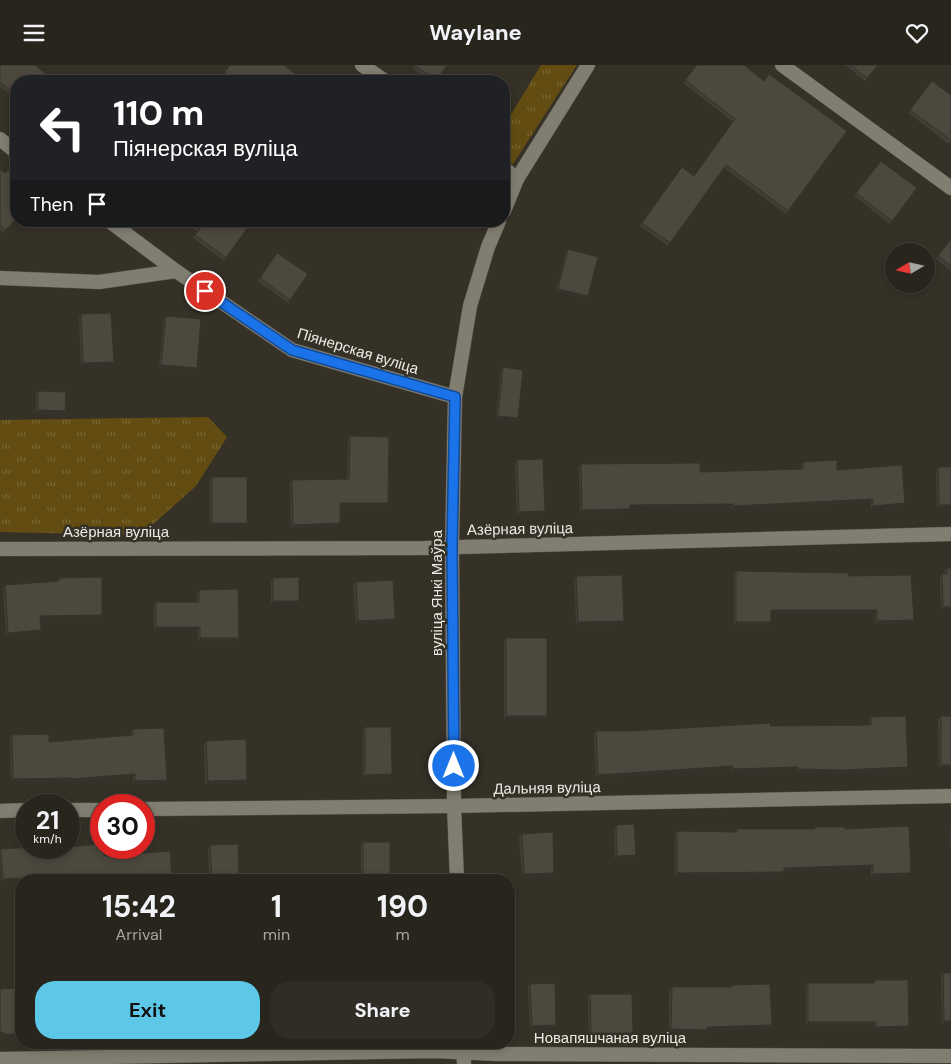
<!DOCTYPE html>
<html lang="en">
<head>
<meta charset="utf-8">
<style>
	:root { --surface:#28251d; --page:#302d26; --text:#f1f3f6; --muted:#a5a5a4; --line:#44423b; --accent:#5dc7e8 }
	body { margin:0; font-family:"DM Sans",sans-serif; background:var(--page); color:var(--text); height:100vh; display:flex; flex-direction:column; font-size:19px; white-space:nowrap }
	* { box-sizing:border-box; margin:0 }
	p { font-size:16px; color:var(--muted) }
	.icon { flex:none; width:28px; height:28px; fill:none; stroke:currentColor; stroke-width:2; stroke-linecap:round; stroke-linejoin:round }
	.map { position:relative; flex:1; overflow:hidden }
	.sheet { position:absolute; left:15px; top:809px; width:500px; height:175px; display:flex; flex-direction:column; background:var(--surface); border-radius:20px; box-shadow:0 2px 8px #0003,0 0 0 1px var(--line) }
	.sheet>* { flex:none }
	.banner { position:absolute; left:10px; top:10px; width:500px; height:152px; border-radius:20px; box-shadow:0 2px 8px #0003,0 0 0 1px var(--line); background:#202124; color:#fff; overflow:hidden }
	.needle { width:32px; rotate:261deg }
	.fabs { position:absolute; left:885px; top:178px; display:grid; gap:10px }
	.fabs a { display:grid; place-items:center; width:50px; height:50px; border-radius:50%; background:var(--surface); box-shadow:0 2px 8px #0003,0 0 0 1px var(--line); font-size:25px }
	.speed { position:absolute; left:15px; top:729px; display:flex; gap:10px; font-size:25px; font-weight:700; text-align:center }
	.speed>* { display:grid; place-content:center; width:65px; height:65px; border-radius:50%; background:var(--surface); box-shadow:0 2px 8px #0003,0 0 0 1px var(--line); line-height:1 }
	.speed small { font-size:12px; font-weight:400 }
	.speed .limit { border:8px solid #d22; background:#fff; color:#111 }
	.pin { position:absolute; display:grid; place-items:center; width:42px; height:42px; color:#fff; margin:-21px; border:2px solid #fff; border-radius:50%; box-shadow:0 1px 5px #0007 }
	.me { position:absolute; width:55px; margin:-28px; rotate:0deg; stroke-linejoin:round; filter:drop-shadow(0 0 4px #0008) }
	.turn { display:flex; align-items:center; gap:18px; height:105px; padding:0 20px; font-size:22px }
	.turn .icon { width:65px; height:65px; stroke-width:2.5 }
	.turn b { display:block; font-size:35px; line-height:42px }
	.then { display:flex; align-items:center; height:48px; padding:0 20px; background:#0003; gap:10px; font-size:19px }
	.eta { display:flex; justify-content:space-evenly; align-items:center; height:85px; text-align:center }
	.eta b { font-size:30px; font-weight:700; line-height:35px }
	.cta { display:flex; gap:10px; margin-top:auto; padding:10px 20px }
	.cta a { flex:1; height:58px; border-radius:20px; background:var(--accent); color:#111; font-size:20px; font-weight:700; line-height:58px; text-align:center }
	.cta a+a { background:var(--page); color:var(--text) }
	header { display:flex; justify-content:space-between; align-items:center; height:65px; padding:0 20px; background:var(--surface); font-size:22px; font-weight:700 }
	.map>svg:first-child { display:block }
</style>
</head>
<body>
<header><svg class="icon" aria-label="menu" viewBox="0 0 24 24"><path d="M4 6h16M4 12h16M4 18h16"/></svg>Waylane<svg class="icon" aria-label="heart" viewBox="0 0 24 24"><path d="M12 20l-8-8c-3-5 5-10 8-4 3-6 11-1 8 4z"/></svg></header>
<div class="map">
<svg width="951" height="999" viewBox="0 0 951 999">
	<defs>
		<pattern id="grass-tufts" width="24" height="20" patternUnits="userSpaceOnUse" patternTransform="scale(1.25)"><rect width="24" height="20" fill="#624c11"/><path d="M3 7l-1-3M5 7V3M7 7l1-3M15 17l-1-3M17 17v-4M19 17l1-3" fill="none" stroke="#796634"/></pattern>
	</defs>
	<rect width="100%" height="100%" fill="#353127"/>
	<g fill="url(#grass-tufts)">
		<path d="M541,0h36l-64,99 -9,-9v-29z"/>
		<path d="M208,352l19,20 -31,49 -55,49 -141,-3v-112z"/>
	</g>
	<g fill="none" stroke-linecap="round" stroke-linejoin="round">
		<defs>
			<g id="minor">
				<path d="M362,0l23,16"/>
				<path d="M782,0l169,123"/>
				<path d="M0,74l16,13"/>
				<path d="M504,103l13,11"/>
				<path d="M504,146l13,-32 71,-114"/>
				<path d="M109,156l67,50 116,79 163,47"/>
				<path d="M0,213l99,4 77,-11"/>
				<path d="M0,484l424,-1 527,-14"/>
				<path d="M144,744l310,-3 497,-10"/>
				<path d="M69,745h32"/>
				<path d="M0,746l26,-1"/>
				<path d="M457,815l-3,-74 -2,-259 3,-150 15,-91 18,-59 11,-26"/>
				<path d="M463,978l1,21"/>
				<path d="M0,994l434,-8 63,3 454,2"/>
			</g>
		</defs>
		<use href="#minor" stroke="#534f47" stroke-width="15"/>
		<use href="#minor" stroke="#817d71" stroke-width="14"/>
	</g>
	<g fill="#423e35">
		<path d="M0,0l16,16v18l-16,-12z"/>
		<path d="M230,0l75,16h-77l-7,-5z"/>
		<path d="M415,0h32l-11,16h-5l-18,-12z"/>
		<path d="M697,0l67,16 83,50 -61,83 -62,-46 -56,78 -28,-20 42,-59 12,9 39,-54 -50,-39z"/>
		<path d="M845,0h33l-13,16z"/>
		<path d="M932,16l19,14v46l-2,3 -41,-31z"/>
		<path d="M881,96l36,27 -27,36 -36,-28z"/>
		<path d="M0,104l16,49 -12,15 -4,-3z"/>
		<path d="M183,156h57l8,6 -24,34 -31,-23 5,-6z"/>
		<path d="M951,174v32l-15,-12z"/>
		<path d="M568,184l20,47 -2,3 -30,-8 10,-39z"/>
		<path d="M277,188l31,21 -20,29 -31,-22z"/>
		<path d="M81,249l31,51 -31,1 -2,-49z"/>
		<path d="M166,251l29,55 -36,-3 5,-49z"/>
		<path d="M503,302l13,54 -20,-2 5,-49z"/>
		<path d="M38,326l27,20 -2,3 -27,-1v-19z"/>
		<path d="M350,371l36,70h-46v17l-2,3 -47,2 -1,-45 2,-3 55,-1 1,-40z"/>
		<path d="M517,395l28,51 -2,3 -26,1 -2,-52z"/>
		<path d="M803,397l34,8 68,33 -2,3 -32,3v-7l-140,7v-2l-101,1 -2,4 -48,1 -1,-46 2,-3 119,8 101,-3v-4z"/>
		<path d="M938,402h13v41h-14l-1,-38z"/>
		<path d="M212,412l33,49h-35v-46z"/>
		<path d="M947,503l4,42h-10l-1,-33 2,-3h3l-1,-3z"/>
		<path d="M736,506l113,5 65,44 -2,3 -37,1v-11h-104l-2,12h-35v-51z"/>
		<path d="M576,511l48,45 -2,3 -46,1 -2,-46z"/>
		<path d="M59,513l41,40 -60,1 1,11 -2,3 -33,2 -3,-47 2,-3 52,-3z"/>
		<path d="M273,513l24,26h-26v-23z"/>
		<path d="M356,517l37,40 -37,2 -3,-39z"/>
		<path d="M199,525l40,48 -3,3h-38v-11h-44v-25l2,-3h41v-9z"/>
		<path d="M506,573l41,78 -2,3h-41v-78z"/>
		<path d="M941,651l10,52h-12l-1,-49z"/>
		<path d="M871,652l34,53 -65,3 -44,-1v-2l-65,2v-3l-135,9 -2,-44 2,-3h36l138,-5 99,-1v-5z"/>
		<path d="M365,662l25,50h-27v-47z"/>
		<path d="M133,664l34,51 -2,3 -32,1v-7l-64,5v-1l-58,1 -1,-44 2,-3 37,7 82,-7v-3z"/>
		<path d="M206,676l41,39 -2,3 -40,1 -1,-40z"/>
		<path d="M616,760l18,33 -19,1 -1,-31z"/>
		<path d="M815,762l30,2 64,46 -38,2v-9l-87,3 -2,4 -107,1v-42l2,-3 58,1 2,-3h77z"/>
		<path d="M951,764v29l-1,-27z"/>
		<path d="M522,769l32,39 -2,3 -30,1 -3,-40z"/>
		<path d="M363,777l27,38h-29v-35z"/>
		<path d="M210,780l29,35h-30l-1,-32z"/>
		<path d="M1,784h45l58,7 68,24h-95l-1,-2 -55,2v1l-20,1 -1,-31z"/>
		<path d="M943,908h8v51h-9l-1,-48z"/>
		<path d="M875,915l34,46 -2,3 -33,1v-5h-68v-39l2,-3h65z"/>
		<path d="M530,919l26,41 -2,3 -24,1 -2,-42z"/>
		<path d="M732,920l38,43 -63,2 -2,3 -36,-1v-42l3,-3h58z"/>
		<path d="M590,929l43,39 -2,3 -42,1 -1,-40z"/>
	</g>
	<g fill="#36322b">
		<path d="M558,224l30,7 -2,3 -30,-8z"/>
		<path d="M114,297l-2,3 -31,1 2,-3z"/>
		<path d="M161,300l36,3 -2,3 -36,-3z"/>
		<path d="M38,345l27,1 -2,3 -27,-1z"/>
		<path d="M498,351l20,2 -2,3 -20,-2z"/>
		<path d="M873,434l-2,3 -140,7 2,-3z"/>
		<path d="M340,438h48l-2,3h-48z"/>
		<path d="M905,438l-2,3 -32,3 2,-3z"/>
		<path d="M733,439l-2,3 -103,1 2,-3z"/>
		<path d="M939,440h12v3h-14z"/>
		<path d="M630,444l-2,3 -48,1 2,-3z"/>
		<path d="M545,446l-2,3 -26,1 2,-3z"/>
		<path d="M212,458h35l-2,3h-35z"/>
		<path d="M340,458l-2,3 -47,2 2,-3z"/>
		<path d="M273,536h26l-2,3h-26z"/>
		<path d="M943,542h8v3h-10z"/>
		<path d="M771,545h106l-2,3h-106z"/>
		<path d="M102,550l-2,3 -62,1 2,-3z"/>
		<path d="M395,554l-2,3 -37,2 2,-3z"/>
		<path d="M914,555l-2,3 -37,1 2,-3z"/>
		<path d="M624,556l-2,3 -46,1 2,-3z"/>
		<path d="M736,557h35l-2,3h-35z"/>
		<path d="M156,562h44l-2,3h-44z"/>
		<path d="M41,565l-2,3 -33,2 2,-2z"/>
		<path d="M200,573h39l-3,3h-38z"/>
		<path d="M506,651h41l-2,3h-41z"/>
		<path d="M941,700h10v3h-12z"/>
		<path d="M733,701l-2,3 -135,9 2,-3z"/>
		<path d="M798,702l-2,3 -65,2 2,-3z"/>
		<path d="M908,702l-3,3 -65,3 -44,-1 2,-3z"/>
		<path d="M135,709l-2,3 -64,5 2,-3z"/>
		<path d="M392,709l-2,3h-27l2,-2z"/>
		<path d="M71,713l-2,3 -58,1 2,-3z"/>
		<path d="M167,715l-2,3 -32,1 2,-3z"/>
		<path d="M247,715l-2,3 -40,1 3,-3z"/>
		<path d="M636,790l-2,3 -19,1 2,-3z"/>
		<path d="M873,800l-2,3 -89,3 2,-3z"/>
		<path d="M784,807l-2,3 -107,1 2,-3z"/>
		<path d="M554,808l-2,3 -30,1 2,-3z"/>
		<path d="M911,808l-2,2 -38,2 2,-3z"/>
		<path d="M78,810l-2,3 -34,2h-21v1l-20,1 2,-3z"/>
		<path d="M944,956h7v3h-9z"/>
		<path d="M808,957h68l-2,3h-68z"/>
		<path d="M556,960l-2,3 -24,1 2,-3z"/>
		<path d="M772,960l-2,3 -63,2 -2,3 -36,-1 2,-3 36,-2z"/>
		<path d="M909,961l-2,3 -33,1 2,-3z"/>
		<path d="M633,968l-2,3 -42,1 2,-3z"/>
		<path d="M3,969h18v2l-20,1z"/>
	</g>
	<g fill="#4d483e" stroke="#36322b">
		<path d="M0,0h35l20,16h-39v14l-16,-13z"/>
		<path d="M230,0h54l21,16h-71l-10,-8z"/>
		<path d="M415,0h32l-10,15 -22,-14z"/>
		<path d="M697,0h47l20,16 5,-7 78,57 -59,80 -62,-46 -56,78 -28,-20 40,-56 12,9 41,-57 -50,-39z"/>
		<path d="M851,0h27l-11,13z"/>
		<path d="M320,10l6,6h-12z"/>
		<path d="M932,16l19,14v45l-41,-30z"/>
		<path d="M881,96l36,27 -25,33 -36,-28z"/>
		<path d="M0,104l5,4 3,-3 8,7v41l-10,12 -6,-4z"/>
		<path d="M189,156h51l8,6 -22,31 -31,-23 5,-6z"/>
		<path d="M951,174v27l-13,-10z"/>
		<path d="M568,184l30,8 -10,39 -30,-7z"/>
		<path d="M277,188l31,21 -18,26 -30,-22z"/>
		<path d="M111,248l3,49 -31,1 -2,-49z"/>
		<path d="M166,251l35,3 -4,49 -36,-3z"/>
		<path d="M503,302l20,3 -5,48 -20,-2z"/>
		<path d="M38,326l28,1 -1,19 -27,-1z"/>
		<path d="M350,371l39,1 -1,66h-48v20l-47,2 -1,-45 57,-1z"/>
		<path d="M543,394l2,52 -26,1 -2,-52z"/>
		<path d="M837,395v10l65,-5 3,38 -32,3v-7l-140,7v-2l-103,1v4l-48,1 -1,-46 119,-1v9l103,-3v-7z"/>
		<path d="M938,402h13v38h-12z"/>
		<rect x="212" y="412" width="35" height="46"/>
		<path d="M947,503h4v39h-8l-1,-33h5z"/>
		<path d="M736,506l113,2v3l62,-1 3,45 -37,1v-11h-106v12h-35z"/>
		<path d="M622,510l2,46 -46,1 -2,-46z"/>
		<path d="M102,512v38l-62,1 1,14 -33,3 -3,-48 54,-4v-3z"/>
		<path d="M299,512v24h-26v-23z"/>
		<path d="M393,515l2,39 -37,2 -2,-39z"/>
		<path d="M238,524l1,49h-39v-11h-44v-25h43v-12z"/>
		<rect x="506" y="573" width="41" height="78"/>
		<path d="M906,651l2,51 -66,3 -44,-1v-2l-65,2v-3l-135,9 -2,-44h36l138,-8v3l101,-1v-8z"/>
		<rect x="941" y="651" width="10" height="49"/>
		<path d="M365,662h26l1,47 -27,1z"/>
		<path d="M164,663l3,52 -32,1v-7l-64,5v-1l-58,1 -1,-44 37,-1v8l84,-7v-6z"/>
		<path d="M246,674l1,41 -39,1 -2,-40z"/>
		<path d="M634,759l2,31 -19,1 -1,-31z"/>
		<path d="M909,761l2,47 -38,1v-9l-89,3v4l-107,1v-42l60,1v-3h78v-2h30v2z"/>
		<path d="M553,767l1,41 -30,1 -2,-40z"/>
		<rect x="363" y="777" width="27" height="38"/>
		<path d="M101,779v3h2l1,9 66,-5 2,29h-93l-1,-5 -75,4 -2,-30 32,-2h13v2l23,-2z"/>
		<path d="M238,779l1,36h-27l-2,-35z"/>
		<path d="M943,908h8v48h-7z"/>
		<path d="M875,915h33l1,46 -33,1v-5h-68v-39h67z"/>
		<path d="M555,918l1,42 -24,1 -2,-42z"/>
		<path d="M770,919l2,41 -65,2v3l-36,-1 1,-42h60v-2z"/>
		<path d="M21,923v46h-18v-2h-3v-43z"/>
		<path d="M590,929h42l1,39 -42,1z"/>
	</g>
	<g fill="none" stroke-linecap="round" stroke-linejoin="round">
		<defs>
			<path id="route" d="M205,226l87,59 163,47 -3,150 2,219"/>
		</defs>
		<use href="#route" stroke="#114b97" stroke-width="12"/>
		<use href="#route" stroke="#1a73e8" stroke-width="9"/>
	</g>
	<g text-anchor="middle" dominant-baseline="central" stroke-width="5" stroke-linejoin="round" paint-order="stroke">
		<g font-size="15" fill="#ece9e3" stroke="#353127">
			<text transform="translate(358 286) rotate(17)">Піянерская вуліца</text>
			<text transform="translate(520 464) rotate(-1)">Азёрная вуліца</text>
			<text x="116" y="467">Азёрная вуліца</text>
			<text transform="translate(437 528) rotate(-90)">вуліца Янкі Маўра</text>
			<text transform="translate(547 723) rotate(-1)">Дальняя вуліца</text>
			<text x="610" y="973">Новапяшчаная вуліца</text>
		</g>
	</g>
</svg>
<div class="fabs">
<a><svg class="needle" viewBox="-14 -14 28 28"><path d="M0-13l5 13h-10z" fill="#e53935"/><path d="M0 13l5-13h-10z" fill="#a5a5a4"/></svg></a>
</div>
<div class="speed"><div>21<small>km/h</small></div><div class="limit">30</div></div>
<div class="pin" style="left:205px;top:226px;background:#d93025"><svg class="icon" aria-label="arrive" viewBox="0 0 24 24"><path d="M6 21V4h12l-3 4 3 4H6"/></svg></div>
<svg class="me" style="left:454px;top:701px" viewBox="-20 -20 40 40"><circle r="17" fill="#1a73e8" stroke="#fff" stroke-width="3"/><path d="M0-11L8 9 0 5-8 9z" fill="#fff"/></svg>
<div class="banner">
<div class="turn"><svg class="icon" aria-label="left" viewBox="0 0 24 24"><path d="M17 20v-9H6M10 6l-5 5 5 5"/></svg><div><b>110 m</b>Піянерская вуліца</div></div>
<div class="then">Then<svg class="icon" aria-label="arrive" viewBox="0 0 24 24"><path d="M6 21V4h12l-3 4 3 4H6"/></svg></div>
</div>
<section class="sheet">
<div class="eta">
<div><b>15:42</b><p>Arrival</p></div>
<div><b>1</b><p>min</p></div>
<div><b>190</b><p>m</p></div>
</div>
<div class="cta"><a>Exit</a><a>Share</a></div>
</section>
</div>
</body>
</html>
